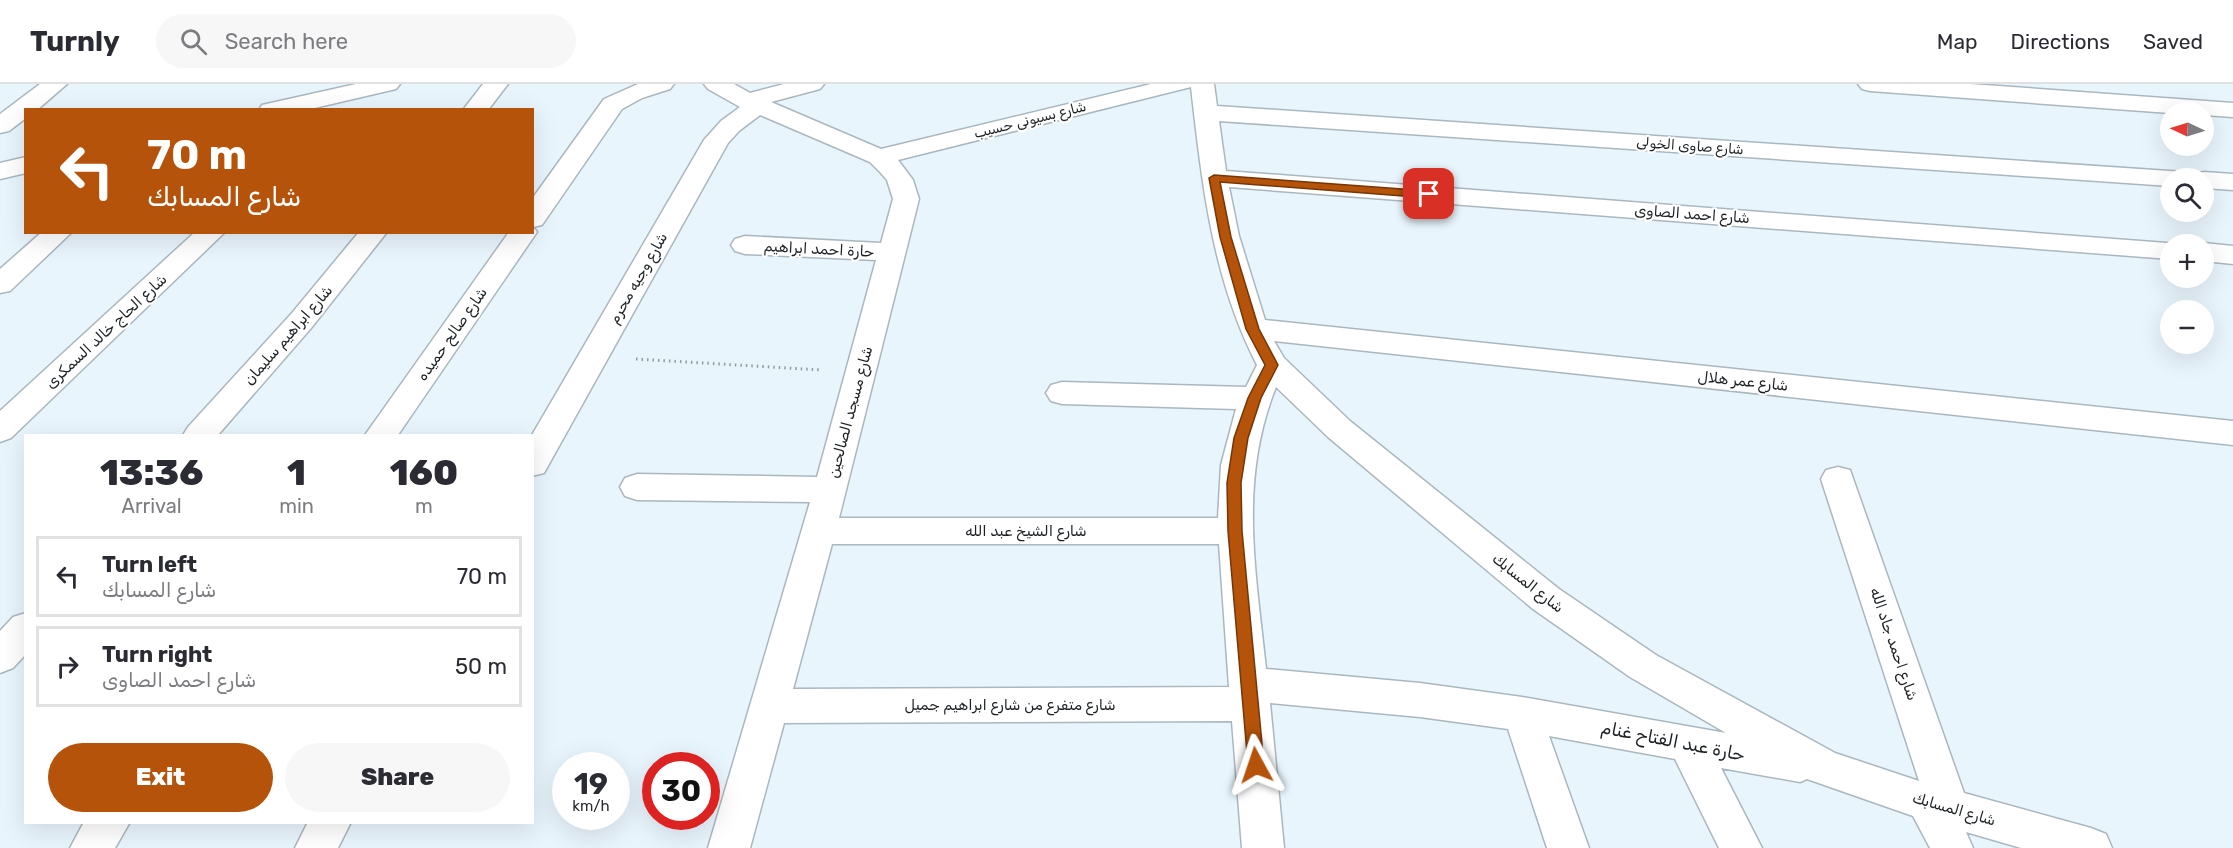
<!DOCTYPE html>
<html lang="en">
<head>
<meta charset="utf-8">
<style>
	:root { --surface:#fff; --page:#f7f7f7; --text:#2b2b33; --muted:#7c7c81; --line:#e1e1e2; --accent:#b45309 }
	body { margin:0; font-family:Rubik,Vazirmatn,sans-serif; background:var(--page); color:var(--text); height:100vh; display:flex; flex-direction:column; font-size:22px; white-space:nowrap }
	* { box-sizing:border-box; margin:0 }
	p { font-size:20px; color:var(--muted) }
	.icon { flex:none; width:33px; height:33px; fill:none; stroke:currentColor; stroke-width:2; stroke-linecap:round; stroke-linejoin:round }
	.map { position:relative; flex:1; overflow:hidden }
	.sheet { position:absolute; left:24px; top:350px; width:510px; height:390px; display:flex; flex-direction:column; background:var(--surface); border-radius:0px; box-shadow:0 6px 24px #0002 }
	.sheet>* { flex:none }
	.guide { position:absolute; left:24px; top:24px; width:510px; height:126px; border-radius:0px; box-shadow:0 6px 24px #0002; background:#b45309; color:#fff; overflow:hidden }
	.needle { width:39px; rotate:274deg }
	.buttons { position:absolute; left:2160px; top:18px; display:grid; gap:12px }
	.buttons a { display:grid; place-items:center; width:54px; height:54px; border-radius:50%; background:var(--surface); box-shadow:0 6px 24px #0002; font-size:30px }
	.speed { position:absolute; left:552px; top:668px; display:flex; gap:12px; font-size:30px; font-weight:700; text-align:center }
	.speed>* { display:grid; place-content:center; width:78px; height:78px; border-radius:50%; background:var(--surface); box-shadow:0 6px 24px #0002; line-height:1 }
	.speed small { font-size:15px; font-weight:400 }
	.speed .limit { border:9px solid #d22; background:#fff; color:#111 }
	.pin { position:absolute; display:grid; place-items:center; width:51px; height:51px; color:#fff; margin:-26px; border-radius:12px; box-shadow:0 3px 9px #0006 }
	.me { position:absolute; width:66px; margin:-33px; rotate:355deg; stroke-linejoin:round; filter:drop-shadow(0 0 4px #0008) }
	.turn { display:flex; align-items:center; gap:21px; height:126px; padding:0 24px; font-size:27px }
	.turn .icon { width:78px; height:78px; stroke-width:2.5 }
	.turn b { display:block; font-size:42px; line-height:51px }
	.eta { display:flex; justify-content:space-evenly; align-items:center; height:102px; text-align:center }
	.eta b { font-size:36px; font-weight:800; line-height:42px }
	.cta { display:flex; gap:12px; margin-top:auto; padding:12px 24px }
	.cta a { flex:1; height:69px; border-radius:36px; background:var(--accent); color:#fff; font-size:24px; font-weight:800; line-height:69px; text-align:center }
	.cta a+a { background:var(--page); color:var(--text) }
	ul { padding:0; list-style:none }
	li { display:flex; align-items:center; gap:18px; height:81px; margin:0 12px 9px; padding:0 12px; border:3px solid var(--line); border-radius:0px }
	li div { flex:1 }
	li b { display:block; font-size:22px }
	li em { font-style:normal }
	header { display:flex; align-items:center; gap:36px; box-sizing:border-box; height:84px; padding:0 30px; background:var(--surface); border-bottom:2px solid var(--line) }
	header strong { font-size:28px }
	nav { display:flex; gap:33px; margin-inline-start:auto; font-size:21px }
	.search { width:420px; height:54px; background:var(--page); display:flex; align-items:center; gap:15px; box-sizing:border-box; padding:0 21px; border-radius:33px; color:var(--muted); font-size:22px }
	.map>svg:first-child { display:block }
</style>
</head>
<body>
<header>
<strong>Turnly</strong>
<div class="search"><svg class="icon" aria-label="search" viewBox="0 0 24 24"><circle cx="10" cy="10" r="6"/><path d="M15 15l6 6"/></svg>Search here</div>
<nav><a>Map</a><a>Directions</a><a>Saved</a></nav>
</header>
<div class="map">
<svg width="2233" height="764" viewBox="0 0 2233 764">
	<rect width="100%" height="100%" fill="#e9f5fd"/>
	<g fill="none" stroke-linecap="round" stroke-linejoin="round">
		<defs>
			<g id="minor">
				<path d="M40,0h27l-30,26h-11v8l-17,13 -9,2v-19z"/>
				<path d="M356,0h44l-4,5 -90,21h-47l3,-5z"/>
				<path d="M483,0h25l-20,26h-25z"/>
				<path d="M638,0h36l-4,5 -28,9 -20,11 -80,116 -9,2 4,5 -139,203h-33l144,-203h23v-33l72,-100z"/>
				<path d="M704,0h30l16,9 34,-9h40l-4,5 -49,13 110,47 270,-65h63l3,22 967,66 4,6h-18v8l-951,-65 7,50 954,73h-10v15l-941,-72 10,49 26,84 968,101v24l-959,-104 10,17 66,63 209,168 97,66 179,98 84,28 -98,-302 5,-9 12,-3 12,3 114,323 127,35 15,6 6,14h-91l-55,-16 7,16h-43l-17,-32 -106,-37 -7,3 -79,-14 41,80h-43l-44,-89 -126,-23 40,112h-42l-39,-119 -88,-12 -150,-14 14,145h-42l-10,-127 -448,2 -34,125h-42l102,-346 -173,-2 -12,-4 -5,-9 5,-9 12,-4 180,3 59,-217 -131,-6 -10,-3 -4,-6 4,-6 10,-3 136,7 12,-44 -6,-19 -7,-8 -10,-10 -110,-47 -21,16 -11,12 -184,330 -12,3v-41l172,-295 17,-19 19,-14 -32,-18zM1191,3c11,96 21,191 66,278l-11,22 -184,-5 -11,3 -5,8 5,8 11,3 174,5 -15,56 -3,53h-379l80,-319 -6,-19 -15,-20zM1276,303l52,50 205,172 97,68 96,56 -204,-36 -102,-14 -154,-14c-10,-97 -28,-188 10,-282zM832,460h387l10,143 -436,2z"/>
				<path d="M1858,0h112l263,19v14l-29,-2v-3l-34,1 -300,-22 -8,-2z"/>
				<path d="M26,73v16l-26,6v-16z"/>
				<path d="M2204,88l29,2v16l-29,-2v-10h-12l3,-4z"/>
				<path d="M42,148h30l-62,59 -10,2v-24z"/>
				<path d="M195,148h30l-214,206 -11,4v-31z"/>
				<path d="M359,148h28l-75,95 -94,108h-35l5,-8 104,-114z"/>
				<path d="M2204,159l29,3v18l-29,-3v-17h-5z"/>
				<path d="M26,529v41l-13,14 -13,5v-42l13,-14z"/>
				<path d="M84,738h46l-15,26h-45z"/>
				<path d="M308,738h43l-13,26h-43z"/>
			</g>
		</defs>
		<use href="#minor" stroke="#abb7bf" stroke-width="3"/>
		<path stroke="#929aa0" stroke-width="3" stroke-dasharray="1.5 4" stroke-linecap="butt" d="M636,275l185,11"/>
		<use href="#minor" fill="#fff" fill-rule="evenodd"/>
	</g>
	<path fill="#b45309" stroke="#753606" stroke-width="1.5" d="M1214,91l215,16 6,3 -6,4 -209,-16 11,55 28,92 19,36 -17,33 -13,40 -7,45 1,48 22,234 -2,6 -6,2 -6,-2 -2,-6 -20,-234 -1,-48 7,-45 14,-40 17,-33 -19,-36 -26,-92 -11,-59z"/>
	<g text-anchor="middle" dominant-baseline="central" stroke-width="4.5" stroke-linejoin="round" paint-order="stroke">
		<g font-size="14" fill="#1d2124" stroke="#fff">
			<text transform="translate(1030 36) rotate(-14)">شارع بسيونى حسيب</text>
			<text transform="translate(1690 62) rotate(4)">شارع صاوى الخولى</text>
		</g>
		<g font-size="15" fill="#1d2124" stroke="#fff">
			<text transform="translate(1692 130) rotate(4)">شارع احمد الصاوى</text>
			<text transform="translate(819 165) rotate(3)">حارة احمد ابراهيم</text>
			<text transform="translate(638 194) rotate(-60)">شارع وجيه محرم</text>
			<text transform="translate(106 247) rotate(-43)">شارع الحاج خالد السمكرى</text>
			<text transform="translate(452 250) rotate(-55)">شارع صالح حميده</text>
			<text transform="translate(288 251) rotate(-49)">شارع ابراهيم سليمان</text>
			<text transform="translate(1743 297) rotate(6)">شارع عمر هلال</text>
			<text transform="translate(850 328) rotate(-75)">شارع مسجد الصالحين</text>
			<text x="1026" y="447">شارع الشيخ عبد الله</text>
			<text transform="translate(1528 499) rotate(38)">شارع المسابك</text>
			<text transform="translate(1894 560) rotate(71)">شارع احمد جاد الله</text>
			<text x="1010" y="621">شارع متفرع من شارع ابراهيم جميل</text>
			<text transform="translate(1954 725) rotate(16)">شارع المسابك</text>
		</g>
		<g font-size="18" fill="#1d2124" stroke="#fff">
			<text transform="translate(1673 657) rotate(11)">حارة عبد الفتاح غنام</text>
		</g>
	</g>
</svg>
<div class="buttons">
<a><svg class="needle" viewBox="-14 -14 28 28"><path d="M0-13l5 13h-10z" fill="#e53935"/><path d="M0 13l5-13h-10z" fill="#7c7c81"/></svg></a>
<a><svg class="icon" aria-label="search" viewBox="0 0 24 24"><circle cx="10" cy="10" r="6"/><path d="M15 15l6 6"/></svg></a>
<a>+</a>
<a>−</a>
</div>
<div class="speed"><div>19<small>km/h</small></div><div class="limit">30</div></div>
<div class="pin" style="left:1429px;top:110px;background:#d93025"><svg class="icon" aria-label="arrive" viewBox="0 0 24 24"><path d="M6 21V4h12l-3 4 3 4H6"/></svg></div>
<svg class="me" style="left:1256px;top:681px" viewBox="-20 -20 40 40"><path d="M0-17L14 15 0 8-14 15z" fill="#b45309" stroke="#fff" stroke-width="4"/></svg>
<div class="guide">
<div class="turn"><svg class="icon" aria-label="left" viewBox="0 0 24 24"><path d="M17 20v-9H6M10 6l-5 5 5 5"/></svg><div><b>70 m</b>شارع المسابك</div></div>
</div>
<section class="sheet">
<div class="eta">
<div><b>13:36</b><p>Arrival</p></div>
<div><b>1</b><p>min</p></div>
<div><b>160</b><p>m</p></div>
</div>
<ul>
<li><svg class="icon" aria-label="left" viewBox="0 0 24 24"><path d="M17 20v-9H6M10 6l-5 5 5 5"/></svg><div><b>Turn left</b><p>شارع المسابك</p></div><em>70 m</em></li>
<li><svg class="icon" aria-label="right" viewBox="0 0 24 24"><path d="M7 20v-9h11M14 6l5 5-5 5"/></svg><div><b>Turn right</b><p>شارع احمد الصاوى</p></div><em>50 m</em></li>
</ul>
<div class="cta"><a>Exit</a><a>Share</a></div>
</section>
</div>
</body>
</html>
